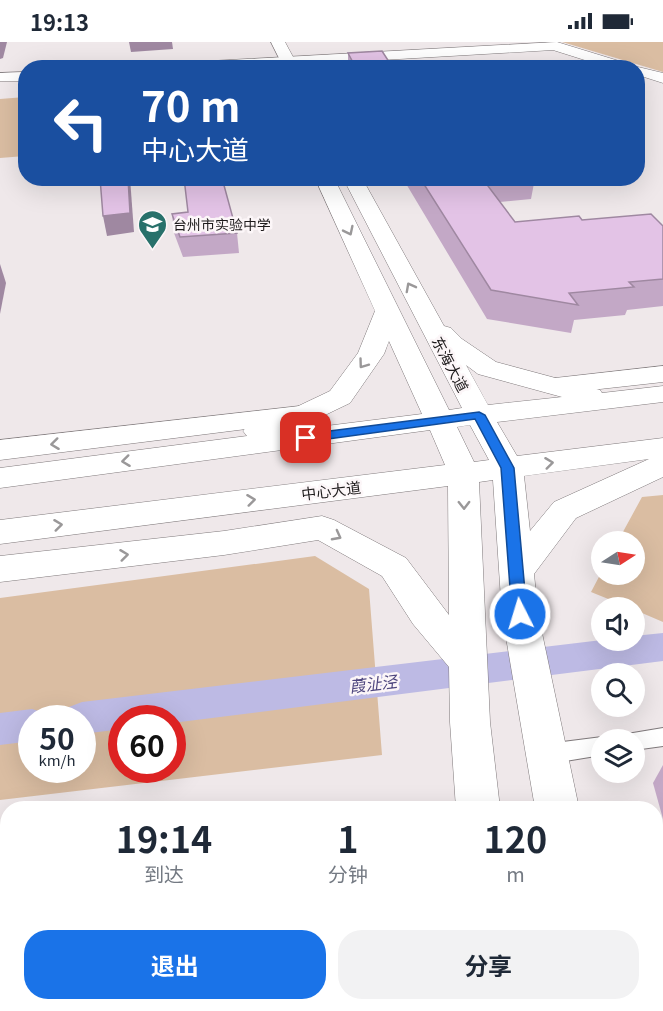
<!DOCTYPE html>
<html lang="zh">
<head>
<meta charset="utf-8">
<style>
	:root { --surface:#fff; --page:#f2f2f3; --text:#1f2937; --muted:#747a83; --accent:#1a73e8 }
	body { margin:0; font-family:Georgia,"Noto Sans SC",serif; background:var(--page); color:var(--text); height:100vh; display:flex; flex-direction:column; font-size:22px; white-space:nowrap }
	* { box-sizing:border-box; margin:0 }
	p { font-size:20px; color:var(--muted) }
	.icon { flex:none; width:33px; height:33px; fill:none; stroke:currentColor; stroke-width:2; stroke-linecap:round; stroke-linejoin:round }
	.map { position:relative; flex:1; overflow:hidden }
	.drawer { position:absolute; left:0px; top:759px; width:663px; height:210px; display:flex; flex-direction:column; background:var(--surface); border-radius:24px 24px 0 0; box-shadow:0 6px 24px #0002 }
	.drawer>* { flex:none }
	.banner { position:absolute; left:18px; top:18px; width:627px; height:126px; border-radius:24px; box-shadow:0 6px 24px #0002; background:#1a4fa0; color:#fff; overflow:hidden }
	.needle { width:39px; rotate:78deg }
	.fabs { position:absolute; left:591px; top:489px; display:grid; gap:12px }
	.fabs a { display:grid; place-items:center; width:54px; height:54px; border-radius:50%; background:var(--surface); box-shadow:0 6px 24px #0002; font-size:30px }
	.speed { position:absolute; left:18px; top:663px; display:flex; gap:12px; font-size:30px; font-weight:700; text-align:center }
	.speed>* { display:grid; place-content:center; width:78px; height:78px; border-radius:50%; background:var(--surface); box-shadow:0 6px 24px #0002; line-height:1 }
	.speed small { font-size:15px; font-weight:400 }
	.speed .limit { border:9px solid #d22; background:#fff; color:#111 }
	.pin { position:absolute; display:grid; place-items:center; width:51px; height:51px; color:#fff; margin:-26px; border-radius:12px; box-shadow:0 3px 9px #0006 }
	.me { position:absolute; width:66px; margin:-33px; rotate:355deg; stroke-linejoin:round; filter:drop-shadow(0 0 4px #0008) }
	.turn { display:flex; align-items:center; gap:21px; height:126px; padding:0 24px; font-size:27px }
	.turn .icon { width:78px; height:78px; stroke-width:2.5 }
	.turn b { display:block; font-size:42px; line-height:51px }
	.eta { display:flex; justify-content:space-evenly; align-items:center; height:102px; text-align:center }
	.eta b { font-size:36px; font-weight:700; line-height:42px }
	.cta { display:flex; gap:12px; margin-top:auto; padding:12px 24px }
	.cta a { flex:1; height:69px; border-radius:24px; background:var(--accent); color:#fff; font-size:24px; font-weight:700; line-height:69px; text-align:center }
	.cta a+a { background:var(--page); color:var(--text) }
	.status { display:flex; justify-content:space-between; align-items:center; height:42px; padding:0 30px; background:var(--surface); direction:ltr }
	.status svg { height:16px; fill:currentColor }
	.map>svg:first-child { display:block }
</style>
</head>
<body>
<div class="status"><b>19:13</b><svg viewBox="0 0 49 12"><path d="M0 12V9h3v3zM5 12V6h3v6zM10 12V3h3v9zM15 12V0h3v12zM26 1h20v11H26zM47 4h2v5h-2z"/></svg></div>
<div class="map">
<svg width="663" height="969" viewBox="0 0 663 969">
	<rect width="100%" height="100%" fill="#efe8ea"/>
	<g fill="#dabda2" fill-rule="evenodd">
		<path d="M562,0h101v30z"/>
		<path d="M25,55v59l-25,2v-59z"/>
		<path d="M663,453v127l-28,-12 -1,-2 -6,-1 -37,-15 10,-19 33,1v-32l-16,-1 24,-44z"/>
		<path d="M315,514l54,33 13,166 -382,45v-202zM32,676h50v52h-50zM122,676h50v52h-50z"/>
	</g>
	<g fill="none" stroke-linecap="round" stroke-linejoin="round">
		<g fill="#bdbae4" fill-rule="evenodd">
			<path d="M663,591v28l-491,62v-5h-50v11l-40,5v-16h-18l5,-11 13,-5 520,-62h32v-4z"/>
			<path d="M32,667l13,4 3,5h-16v23l-32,4v-32z"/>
		</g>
		<defs>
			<g id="lane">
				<path d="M663,686v18l-29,4v-10h-10l3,-6z"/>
				<path d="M602,695l7,3h-7v15l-55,9 -7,-3 -4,-7 4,-7 7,-3z"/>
			</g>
			<g id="secondary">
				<path d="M557,0l75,23 2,3h-24l-57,-18 -308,18h-94l7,-4z"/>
				<path d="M638,25l25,6v10l-25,-8v-7h-4z"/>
				<path d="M26,30v9h-26v-8z"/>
				<path d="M663,324v16l-108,12 -10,-2 -4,-6 4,-6 10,-2z"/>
				<path d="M300,364l10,3 4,6 -4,6 -310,39v-20z"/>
			</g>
			<g id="primary">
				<path d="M271,0h14l14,26h-15z"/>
				<path d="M315,136h19l115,232 13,-2 -119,-230h19l82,148 7,2 11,11 34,23 104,28 2,3 61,-7v16l-166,20 20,34 146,-18v39l-87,41 -42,56 4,40 41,194h-44l-33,-194 -9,-134 -14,2 11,240 10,86h-44l-6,-86 -1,-55 -36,-43 -31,-48 -64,-36 -94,15 -224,27v-26l224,-25 98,-15 12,4 72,38 43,57 -1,-129 -448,58v-24l445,-55 -15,-35 -430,58v-20l247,-32 -4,-5 5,-6 23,-6 59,-28 28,-38 17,-42zM389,299l33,73 -128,16 56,-27 34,-49zM466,323l12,9 84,23 -74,8zM470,383l19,35 -15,2 -17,-35zM649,417l-95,43 -24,29 -6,-55z"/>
				<path d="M469,962h52l1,7h-52z"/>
				<path d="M568,962h52l1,7h-52z"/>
			</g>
		</defs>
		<use href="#lane" stroke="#7f797b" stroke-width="2"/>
		<use href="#secondary" stroke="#7f797b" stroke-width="1"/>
		<use href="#primary" stroke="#7f797b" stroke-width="1"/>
		<use href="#lane" fill="#fff" fill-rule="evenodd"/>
		<use href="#secondary" fill="#fff" fill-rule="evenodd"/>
		<use href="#primary" fill="#fff" fill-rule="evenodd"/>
	</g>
	<g fill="#c3a8c6">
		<path d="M348,11l45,15h-45z"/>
		<path d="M406,136h129l-4,21 -31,3 15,20 67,-2 81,6v80l-36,4 -2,5 -51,5 -3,13 -84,-14 -82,-137z"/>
		<path d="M172,172l65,19 2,20 -56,4 -9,-24z"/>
		<path d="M663,723v54l-10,-36z"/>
	</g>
	<g fill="#9f88a1">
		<path d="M0,0h7l-4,16 -3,1z"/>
		<path d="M129,0h43l1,7 -42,3z"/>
		<path d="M128,136h2l4,54 -27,4 -4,-20z"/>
		<path d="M0,222l6,19 -6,31z"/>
	</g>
	<g fill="#e3c3e6" stroke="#9f88a1" stroke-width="1.5">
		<path d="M382,9l11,17h-37l-8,-15z"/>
		<path d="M100,136h28l2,35 -27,3z"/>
		<path d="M184,136h38l15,55 -57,4 -8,-23 16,-2z"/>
		<path d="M420,136h62l33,44 64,-6 3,4 69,-6 12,12v53l-34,3 5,5 -65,6 9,12 -87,-15z"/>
	</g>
	<defs><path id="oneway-chevron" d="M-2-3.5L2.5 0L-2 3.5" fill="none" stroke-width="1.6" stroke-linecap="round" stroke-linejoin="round" transform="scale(1.5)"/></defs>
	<g stroke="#9a9899">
		<use href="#oneway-chevron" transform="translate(349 189) rotate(64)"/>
		<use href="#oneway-chevron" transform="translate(410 245) rotate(-118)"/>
		<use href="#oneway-chevron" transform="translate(363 322) rotate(126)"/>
		<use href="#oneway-chevron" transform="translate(55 402) rotate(173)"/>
		<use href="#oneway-chevron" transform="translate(126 419) rotate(173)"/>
		<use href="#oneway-chevron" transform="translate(549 421) rotate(-7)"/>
		<use href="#oneway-chevron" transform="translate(251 458) rotate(-7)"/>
		<use href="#oneway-chevron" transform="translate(464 463) rotate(89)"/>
		<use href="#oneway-chevron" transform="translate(58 483) rotate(-7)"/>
		<use href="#oneway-chevron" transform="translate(337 494) rotate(28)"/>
		<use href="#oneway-chevron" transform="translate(124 513) rotate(-7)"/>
	</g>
	<path fill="#1a73e8" stroke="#114b97" stroke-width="1.5" d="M479,370l6,3 29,53 13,146 -2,4h-11l-2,-4 -11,-146 -26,-49 -169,23 -6,-4 6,-4z"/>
	<defs>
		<symbol id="school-pin" viewBox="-11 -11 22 30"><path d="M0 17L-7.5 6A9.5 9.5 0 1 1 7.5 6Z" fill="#28716b" stroke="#fcf6f8"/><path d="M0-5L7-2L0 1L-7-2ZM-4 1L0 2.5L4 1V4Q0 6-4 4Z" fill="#fff"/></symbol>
	</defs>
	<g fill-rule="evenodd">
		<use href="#school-pin" x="136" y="166" width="33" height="45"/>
	</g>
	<g text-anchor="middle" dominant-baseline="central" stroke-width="5" stroke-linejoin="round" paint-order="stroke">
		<g font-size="14" fill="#1e1b1c" stroke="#fcf6f8" text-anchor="start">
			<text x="173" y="182">台州市实验中学</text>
		</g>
		<g font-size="15" fill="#1e1b1c" stroke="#fcf6f8">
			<text transform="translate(451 322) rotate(62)">东海大道</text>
			<text transform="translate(331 448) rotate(-7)">中心大道</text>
		</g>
		<g font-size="16" font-style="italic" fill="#4f477f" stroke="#fcf6f8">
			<text transform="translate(373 641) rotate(-7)">葭沚泾</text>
		</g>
	</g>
</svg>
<div class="fabs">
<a><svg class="needle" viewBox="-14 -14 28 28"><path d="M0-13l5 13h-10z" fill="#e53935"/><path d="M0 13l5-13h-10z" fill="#747a83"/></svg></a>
<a><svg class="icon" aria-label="sound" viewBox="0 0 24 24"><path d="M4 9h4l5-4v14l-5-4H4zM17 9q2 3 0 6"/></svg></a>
<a><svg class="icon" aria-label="search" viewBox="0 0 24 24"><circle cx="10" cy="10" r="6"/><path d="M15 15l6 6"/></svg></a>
<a><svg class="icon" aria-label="layers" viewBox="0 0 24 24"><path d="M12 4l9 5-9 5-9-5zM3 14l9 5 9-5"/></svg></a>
</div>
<div class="speed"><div>50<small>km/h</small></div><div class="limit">60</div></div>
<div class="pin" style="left:306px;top:396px;background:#d93025"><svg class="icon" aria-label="arrive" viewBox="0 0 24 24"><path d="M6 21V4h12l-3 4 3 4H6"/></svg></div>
<svg class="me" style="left:520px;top:572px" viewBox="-20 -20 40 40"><circle r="17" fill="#1a73e8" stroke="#fff" stroke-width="3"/><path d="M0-11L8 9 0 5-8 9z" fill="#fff"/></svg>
<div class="banner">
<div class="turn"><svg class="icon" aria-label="left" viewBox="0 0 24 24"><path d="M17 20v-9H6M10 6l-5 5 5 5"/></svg><div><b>70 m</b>中心大道</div></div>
</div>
<section class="drawer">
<div class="eta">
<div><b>19:14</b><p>到达</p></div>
<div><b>1</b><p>分钟</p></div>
<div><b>120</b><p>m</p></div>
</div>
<div class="cta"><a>退出</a><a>分享</a></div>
</section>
</div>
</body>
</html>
